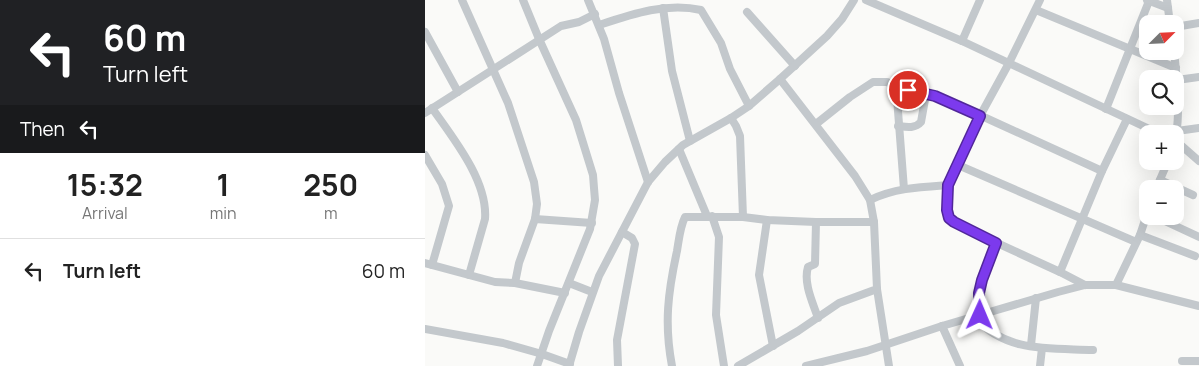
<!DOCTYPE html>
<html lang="en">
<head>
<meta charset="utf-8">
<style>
	:root { --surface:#fff; --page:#f6f6f6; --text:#222; --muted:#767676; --line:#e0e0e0 }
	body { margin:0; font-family:Manrope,sans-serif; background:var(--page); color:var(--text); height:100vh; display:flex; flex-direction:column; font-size:19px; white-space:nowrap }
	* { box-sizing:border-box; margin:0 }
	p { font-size:16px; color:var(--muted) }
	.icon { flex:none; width:28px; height:28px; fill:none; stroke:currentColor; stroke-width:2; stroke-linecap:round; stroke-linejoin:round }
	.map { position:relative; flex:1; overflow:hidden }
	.drawer { display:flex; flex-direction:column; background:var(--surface); width:425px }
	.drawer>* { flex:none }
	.hud { background:#202124; color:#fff; overflow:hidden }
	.needle { width:32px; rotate:66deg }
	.controls { position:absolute; left:714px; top:15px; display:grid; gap:10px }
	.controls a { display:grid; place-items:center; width:45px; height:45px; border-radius:10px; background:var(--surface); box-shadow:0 5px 20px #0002; font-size:25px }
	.pin { position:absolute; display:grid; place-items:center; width:42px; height:42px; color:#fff; margin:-21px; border:2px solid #fff; border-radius:50%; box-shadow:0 1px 5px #0007 }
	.me { position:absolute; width:55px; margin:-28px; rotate:1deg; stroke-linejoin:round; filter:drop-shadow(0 0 4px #0008) }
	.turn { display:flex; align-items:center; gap:18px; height:105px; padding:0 20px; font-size:22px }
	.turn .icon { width:65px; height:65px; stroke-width:2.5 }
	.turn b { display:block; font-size:35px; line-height:42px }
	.then { display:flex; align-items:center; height:48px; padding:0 20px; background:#0003; gap:10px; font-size:19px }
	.eta { display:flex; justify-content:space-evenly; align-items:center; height:85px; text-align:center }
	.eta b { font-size:30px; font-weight:700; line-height:35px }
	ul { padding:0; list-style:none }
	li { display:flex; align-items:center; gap:15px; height:65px; padding:0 20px; border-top:1px solid var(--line) }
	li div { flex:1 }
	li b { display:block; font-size:19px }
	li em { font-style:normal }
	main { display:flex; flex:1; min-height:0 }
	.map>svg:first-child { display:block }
</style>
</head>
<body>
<main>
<section class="drawer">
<div class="hud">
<div class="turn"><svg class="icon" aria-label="left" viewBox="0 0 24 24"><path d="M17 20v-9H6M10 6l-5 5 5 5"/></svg><div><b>60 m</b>Turn left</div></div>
<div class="then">Then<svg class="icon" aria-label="left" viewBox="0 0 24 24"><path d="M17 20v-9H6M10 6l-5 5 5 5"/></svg></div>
</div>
<div class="eta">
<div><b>15:32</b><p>Arrival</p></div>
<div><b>1</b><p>min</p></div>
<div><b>250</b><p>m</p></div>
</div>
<ul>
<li><svg class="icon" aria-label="left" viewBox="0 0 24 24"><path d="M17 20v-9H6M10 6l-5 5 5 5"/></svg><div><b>Turn left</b></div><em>60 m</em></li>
</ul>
</section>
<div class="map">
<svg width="774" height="366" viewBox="0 0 774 366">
	<rect width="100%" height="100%" fill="#fafaf8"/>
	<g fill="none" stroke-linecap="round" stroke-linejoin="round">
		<g stroke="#c3c8cc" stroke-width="8">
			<path d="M37,0l46,103 26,79 3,22 -2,15 -16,44 -4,20"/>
			<path d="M98,0l16,39 37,81 17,55 1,13 1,12 -5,29 -41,102 -12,35"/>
			<path d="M163,0l16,39 15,54 29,89"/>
			<path d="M441,0l96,41 198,93"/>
			<path d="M615,0l-31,63 -29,53 -32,69 -1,25 3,8 8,7 102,47 25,13"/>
			<path d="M722,0l21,8"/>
			<path d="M742,0l3,24"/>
			<path d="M238,8l9,63 18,70"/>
			<path d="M611,10l140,58"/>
			<path d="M322,12l48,54"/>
			<path d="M174,25c33,-11 68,-23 102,-15l20,33 9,26 19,37"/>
			<path d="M750,27l24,-4"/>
			<path d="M0,32l33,60"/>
			<path d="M537,41l18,-41"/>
			<path d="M749,51c3,29 7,61 1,90"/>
			<path d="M752,80l22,-3"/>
			<path d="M471,85l8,104"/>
			<path d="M7,108c21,30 56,73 53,111l-16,56"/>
			<path d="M681,109l43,-108"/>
			<path d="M0,113l136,-87 18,-4 16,-8"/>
			<path d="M306,118l5,8 4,10 3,81"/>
			<path d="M391,124l34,-27 23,-15h14l16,7 32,7 16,6 151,69"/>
			<path d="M473,126c8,1 17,3 23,-4l5,-28"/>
			<path d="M752,131l22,-3"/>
			<path d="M750,140l24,21"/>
			<path d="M254,149l28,67"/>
			<path d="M0,155l17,29 7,22 -17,59"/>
			<path d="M533,165l178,77"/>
			<path d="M735,180l33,15"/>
			<path d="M731,189l12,-28"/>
			<path d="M445,200c25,-12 50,-13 78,-15"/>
			<path d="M287,216l7,21 -3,78 8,51"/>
			<path d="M729,216l45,21"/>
			<path d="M110,219l57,4"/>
			<path d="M342,220l-8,55 14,71"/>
			<path d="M391,222l-1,42 -7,3c-5,16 5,36 10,51"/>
			<path d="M715,235l55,21"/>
			<path d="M0,263l70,19 20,1 50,10"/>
			<path d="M635,272l42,-101 25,-52"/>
			<path d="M144,283l23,9"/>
			<path d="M691,285l83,21"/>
			<path d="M452,289l12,77"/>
			<path d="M555,315l-1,-22 3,-13 14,-37"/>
			<path d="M549,317c33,36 74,31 119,33"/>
			<path d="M517,326l18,40"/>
			<path d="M0,329l78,14 39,11 28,10"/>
			<path d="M606,345l5,-47"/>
			<path d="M757,361h17"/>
			<path d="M144,366l10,-34 20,-56 49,-94 17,-20 18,-17 48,-27 18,-12 31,-27 47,-43 15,-17 12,-19"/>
			<path d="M193,366l-1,-26 18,-96 -3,-6 -10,-6"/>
			<path d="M247,366c-8,-42 -4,-74 5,-115 2,-12 3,-24 8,-34h58l24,3 49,2h58"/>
			<path d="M313,366l60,-35 41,-28 38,-14 -3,-67 -4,-22 -15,-24 -75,-97"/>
			<path d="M381,366l61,-15 75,-25 116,-34 27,-7h31l24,-50 7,-21"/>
			<path d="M615,366l2,-18"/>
		</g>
	</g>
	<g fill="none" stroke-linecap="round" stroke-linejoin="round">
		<defs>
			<path id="route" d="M483,90l27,6 45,20 -32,69 -1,25 2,8 5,4 42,21 -14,37 -3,13 1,22"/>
		</defs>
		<use href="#route" stroke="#51269a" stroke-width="12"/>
		<use href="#route" stroke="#7c3aed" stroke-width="9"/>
	</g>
</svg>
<div class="controls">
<a><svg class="needle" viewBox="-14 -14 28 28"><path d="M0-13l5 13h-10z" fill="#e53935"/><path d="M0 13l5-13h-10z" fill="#767676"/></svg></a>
<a><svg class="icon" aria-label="search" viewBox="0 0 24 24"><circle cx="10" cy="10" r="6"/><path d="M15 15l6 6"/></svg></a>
<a>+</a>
<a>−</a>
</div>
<div class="pin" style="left:483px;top:90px;background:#d93025"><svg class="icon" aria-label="arrive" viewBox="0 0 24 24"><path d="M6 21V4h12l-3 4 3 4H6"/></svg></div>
<svg class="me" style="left:555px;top:315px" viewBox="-20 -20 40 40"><path d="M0-17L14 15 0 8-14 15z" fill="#7c3aed" stroke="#fff" stroke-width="4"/></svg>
</div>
</main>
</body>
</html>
